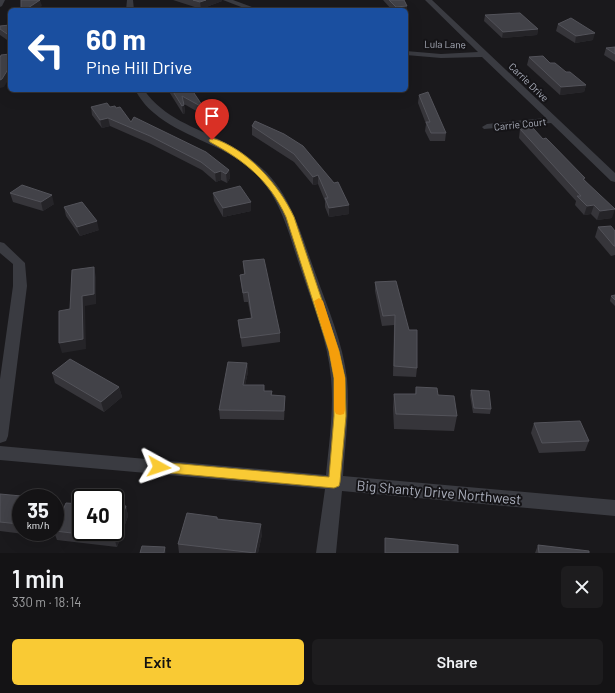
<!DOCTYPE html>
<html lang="en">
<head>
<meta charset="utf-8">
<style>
	:root { --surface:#141315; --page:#1d1c1e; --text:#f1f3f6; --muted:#9d9ea0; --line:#333234; --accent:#f9ca34 }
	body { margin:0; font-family:Barlow,sans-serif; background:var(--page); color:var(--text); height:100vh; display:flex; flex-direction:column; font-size:15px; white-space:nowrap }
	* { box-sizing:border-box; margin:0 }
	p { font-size:13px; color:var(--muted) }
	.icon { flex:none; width:22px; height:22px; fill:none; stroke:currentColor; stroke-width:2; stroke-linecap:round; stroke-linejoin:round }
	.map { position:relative; height:553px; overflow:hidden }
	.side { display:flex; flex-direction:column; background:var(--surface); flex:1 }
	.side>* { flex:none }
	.banner { position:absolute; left:8px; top:8px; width:400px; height:84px; border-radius:6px; box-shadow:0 4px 16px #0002,0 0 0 1px var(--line); background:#1a4fa0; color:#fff; overflow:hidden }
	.speed { position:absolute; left:12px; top:489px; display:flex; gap:8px; font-size:20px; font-weight:700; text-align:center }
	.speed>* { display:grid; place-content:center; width:52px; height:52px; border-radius:50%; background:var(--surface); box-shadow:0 4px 16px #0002,0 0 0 1px var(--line); line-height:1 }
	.speed small { font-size:10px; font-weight:400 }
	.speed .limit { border:2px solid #111; border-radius:6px; background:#fff; color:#111 }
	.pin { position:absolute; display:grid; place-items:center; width:34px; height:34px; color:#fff; margin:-41px -17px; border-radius:50% 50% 50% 0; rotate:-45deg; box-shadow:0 0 4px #0007 }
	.pin .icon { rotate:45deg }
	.me { position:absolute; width:44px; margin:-22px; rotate:95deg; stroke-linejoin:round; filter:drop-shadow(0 0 3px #0008) }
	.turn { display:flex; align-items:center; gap:14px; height:84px; padding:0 12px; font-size:18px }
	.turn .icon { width:52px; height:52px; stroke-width:2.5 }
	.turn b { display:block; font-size:28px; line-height:34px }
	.round { display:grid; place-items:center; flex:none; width:42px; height:42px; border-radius:6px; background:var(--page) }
	.headline { display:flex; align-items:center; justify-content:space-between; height:68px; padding:0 12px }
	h1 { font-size:24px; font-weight:600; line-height:30px }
	.cta { display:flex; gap:8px; margin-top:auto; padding:8px 12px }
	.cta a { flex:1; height:46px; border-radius:6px; background:var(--accent); color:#111; font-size:16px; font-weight:600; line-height:46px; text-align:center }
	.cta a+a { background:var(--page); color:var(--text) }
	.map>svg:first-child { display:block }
</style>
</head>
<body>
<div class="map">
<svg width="615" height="553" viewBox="0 0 615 553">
	<rect width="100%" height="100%" fill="#1a191c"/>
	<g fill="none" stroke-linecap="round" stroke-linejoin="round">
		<g fill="#3a3b41" fill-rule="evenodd">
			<path d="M0,0h5l-3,6 -2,1z"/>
			<path d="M127,0h6l1,10h-8z"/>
			<path d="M223,0h10l27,10h-11z"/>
			<path d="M425,0h7l183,173v9l-4,-1 -60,-58 -67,6 -2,-2 5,-3 59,-6 -64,-61 -41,1 -35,-3v-4l35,3 37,-2z"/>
			<path d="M135,90h9c21,29 49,36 80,52 12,6 22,13 33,22 34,27 44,71 59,111 12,34 27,68 31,104 3,33 -2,65 -4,97l272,24v16l-273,-25 -6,62h-20l9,-64 -325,-29v-14l326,29c3,-32 8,-64 5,-97 -3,-37 -18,-72 -30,-108 -8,-23 -14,-48 -26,-70 -7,-14 -17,-25 -29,-35 -29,-22 -65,-29 -92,-52 -8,-6 -14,-15 -19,-23z"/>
			<path d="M0,242l4,1 21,20 2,23 -19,150 -2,5 -6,2v-64l13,-93v-22l-13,-11z"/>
		</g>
	</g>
	<g fill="#36353a">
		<path d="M173,0h49v1l-21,8z"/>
		<path d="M383,0h21l3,6v7h-1v-3h-14z"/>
		<path d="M485,15l53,14 -1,6 -35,3 -18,-17z"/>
		<path d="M558,24l35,16 -18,3 -19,-12z"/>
		<path d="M10,25v17l-10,-7v-9z"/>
		<path d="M615,47v15l-11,-7 2,-7z"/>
		<path d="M529,57l21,6 36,22 -2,7 -24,3 -33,-30z"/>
		<path d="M168,90h24l12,18 1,8 -21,-12 1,9 -2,1z"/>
		<path d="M419,95l27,38 -1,8h-15l-5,-10 1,-7 -8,-21z"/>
		<path d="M91,107h19l6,1 15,14 98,48 1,8 -3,5 -6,-3 -5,2 -14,-12 -51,-26 -41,-18 -8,2 -10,-13z"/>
		<path d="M252,126l32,8 65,80 -20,3 -4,-10v-6l-7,-17 -5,1 -19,-23 -42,-27z"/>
		<path d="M520,129l23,10 42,41 27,38 -15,2 -6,-6 -7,1 -9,-10 1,-4 -57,-63z"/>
		<path d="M10,193l44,11 -11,7 -30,-9z"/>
		<path d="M213,193l38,9v9l-28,6 -9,-16z"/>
		<path d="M64,207l35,23 -19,6 -14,-20z"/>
		<path d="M598,227l17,4v24l-4,1 -16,-19z"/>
		<path d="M243,261l37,72v9l-38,5 -3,-17 -1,-10 13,-2 -3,-16h-4l-3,-18 -1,-9 4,-1z"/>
		<path d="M396,281l21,87 -1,9 -23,-1 1,-51 -12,1 -7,-35v-9z"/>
		<path d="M615,295v11l-5,-5 1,-5z"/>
		<path d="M247,363l1,9 -3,13 20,6h7v4l13,1v9l-1,15 -64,-1 -1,-9z"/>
		<path d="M52,373l67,14 3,10 -18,15 -49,-29z"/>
		<path d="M416,387l22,8 19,21 -3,15 -60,-2 -1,-21 1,-14h21z"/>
		<path d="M471,390l20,19 -1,5 -17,-1 -3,-18z"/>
		<path d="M534,423l55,18 -4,10 -46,2 -8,-20z"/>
		<path d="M0,494l21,4v34h4l-1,2 -24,-3z"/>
		<path d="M126,506l2,10 -11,31 -60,-7 -3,-8h1v-1l26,1z"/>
		<path d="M217,517l1,2 44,15 -4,19h-79l-1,-9z"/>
		<path d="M538,545l51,8h-54z"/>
	</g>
	<g fill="#252428">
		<path d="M40,0l2,6 -6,4h-11z"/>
		<path d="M206,0h16v1l-21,8 -1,-7z"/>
		<path d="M407,6v7h-1v-3h-11l1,-3z"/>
		<path d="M538,29l-1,6 -35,3 1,-6z"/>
		<path d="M595,33l-2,7 -18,3 1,-7z"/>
		<path d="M10,66v11l-6,10 -4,1v-8z"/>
		<path d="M586,85l-2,7 -24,3 1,-8z"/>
		<path d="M184,105l1,8 -2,1 -1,-8z"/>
		<path d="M108,118l2,8 -8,2 -2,-8z"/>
		<path d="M229,170l1,8 -3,5 -1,-9z"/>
		<path d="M221,171v9l-5,2 -1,-9z"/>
		<path d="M318,175v9l-5,1v-8z"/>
		<path d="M52,195l2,9 -11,7 -2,-9z"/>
		<path d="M251,202v9l-28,6v-9z"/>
		<path d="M349,205v9l-20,3v-9z"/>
		<path d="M594,205l-3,9 -7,1 3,-9z"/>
		<path d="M615,209l-3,9 -15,2 3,-9z"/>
		<path d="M97,221l2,9 -19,6 -3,-9z"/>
		<path d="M94,267l2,10v27l-11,2 1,43 -24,4 -3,-10z"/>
		<path d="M247,363l1,9 -5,22v-9z"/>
		<path d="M119,387l3,10 -18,15 -3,-10z"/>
		<path d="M285,396v9l-1,15v-9z"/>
		<path d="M126,506l2,10 -11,31 -3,-9z"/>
		<path d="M261,524l1,10 -4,19h-3z"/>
		<path d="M165,547l1,6h-2z"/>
	</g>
	<g fill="#424248" stroke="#53535a">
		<path d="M21,0h19l-15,10h-4z"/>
		<path d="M193,0h13l-6,2z"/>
		<path d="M389,0h15l3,6 -11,1z"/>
		<path d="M90,8v2h-23z"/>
		<path d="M520,13l18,16 -35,3 -18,-17z"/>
		<path d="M571,18l24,15 -19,3 -18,-12z"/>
		<path d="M10,25v11l-10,-7v-3z"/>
		<path d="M615,47v7l-9,-6z"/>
		<path d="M10,54v12l-8,13 -2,1v-22l1,-3z"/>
		<path d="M543,56l7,7h5l11,9h4l16,13 -25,2 -32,-30z"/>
		<path d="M172,90h20l12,18 -22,-12 2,9 -2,1z"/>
		<path d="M428,92l18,41h-15l-5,-11h4l-11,-27z"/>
		<path d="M107,103l3,4 5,-1 1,2 4,-1 11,15 3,-5 72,35 23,18 -3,4 -5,-3 -6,2 -14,-11 -51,-26 -42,-18 -8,2 -9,-13z"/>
		<path d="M255,121l29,13 19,12 31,37 4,-1 11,23 -20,3 -4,-10h3l-10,-23 -5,2 -19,-23 -42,-28z"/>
		<path d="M533,128l10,11 3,-1 39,40 -2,1 32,30 -15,2 -6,-6 -7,1 -10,-10h4l-61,-67z"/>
		<path d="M22,185l30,10 -11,7 -31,-9z"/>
		<path d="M240,186l11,16 -28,6 -10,-15z"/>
		<path d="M82,202l15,19 -20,6 -13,-20z"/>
		<path d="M611,226l4,5v15h-1l-16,-19z"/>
		<path d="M264,259l16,74 -39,5 -3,-18 14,-2 -4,-26 -5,1 -3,-18 5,-1 -2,-13z"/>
		<path d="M94,267v27l-12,2 1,43 -24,4v-32l11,-2 2,-39z"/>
		<path d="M396,281l13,49h8v38l-23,-2 1,-51 -12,1 -8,-34z"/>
		<path d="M615,295v5l-4,-4z"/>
		<path d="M70,359l49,28 -18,15 -49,-29z"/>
		<path d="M228,362l19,1 -4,22h21v6h8l-1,4 14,1 -1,15 -65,-1z"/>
		<path d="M416,387l21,1 1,7 16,1 3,20 -61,-2 -2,-20h22z"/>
		<path d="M471,390l18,1 2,18 -17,-1z"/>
		<path d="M580,421l9,20 -47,2 -8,-20z"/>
		<path d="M0,494l32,3v1h-11v23l-2,3 -19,-2z"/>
		<path d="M66,503l15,1v28h34v-27l11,1 -12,32 -59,-7v-4z"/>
		<path d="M187,513l30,4v2l44,5 -6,29 -77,-9z"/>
		<path d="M385,538l73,7v8h-73z"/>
		<path d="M538,545l51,6v2h-50z"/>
		<path d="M142,546l23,1 -1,6h-24z"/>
	</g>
	<path fill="#f9ca34" stroke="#a28322" d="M212,138c36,11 67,47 82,79l45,134 6,27 1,38 -6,66 -1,4 -5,2 -175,-16 -4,-2 -2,-3 2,-4 4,-1 170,15 5,-61v-38l-5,-27 -43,-134c-17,-37 -41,-56 -76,-75l-1,-2z"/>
	<path fill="#f59e0b" d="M319,298l4,3 16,50 6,27v32l-1,4 -4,1 -4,-1 -2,-4v-32l-5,-27 -15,-50z"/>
	<g text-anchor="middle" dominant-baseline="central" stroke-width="4" stroke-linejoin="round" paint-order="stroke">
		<g font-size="10" fill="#abafbc" stroke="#151417">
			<text transform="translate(445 44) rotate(1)">Lula Lane</text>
			<text transform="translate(529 82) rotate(44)">Carrie Drive</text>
			<text transform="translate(520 124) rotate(-6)">Carrie Court</text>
		</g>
		<g font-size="14" fill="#abafbc" stroke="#151417">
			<text transform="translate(439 492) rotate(5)">Big Shanty Drive Northwest</text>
		</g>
	</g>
</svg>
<div class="speed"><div>35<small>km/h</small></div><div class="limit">40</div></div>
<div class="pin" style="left:212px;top:140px;background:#d93025"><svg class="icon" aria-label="arrive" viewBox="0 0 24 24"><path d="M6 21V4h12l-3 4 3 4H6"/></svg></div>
<svg class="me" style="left:159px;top:467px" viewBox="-20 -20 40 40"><path d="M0-17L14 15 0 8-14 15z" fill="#f9ca34" stroke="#fff" stroke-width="4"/></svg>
<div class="banner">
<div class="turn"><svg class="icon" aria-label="left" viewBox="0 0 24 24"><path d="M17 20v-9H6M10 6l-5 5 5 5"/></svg><div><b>60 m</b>Pine Hill Drive</div></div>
</div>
</div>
<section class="side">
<div class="headline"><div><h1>1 min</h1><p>330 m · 18:14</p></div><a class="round"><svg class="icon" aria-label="close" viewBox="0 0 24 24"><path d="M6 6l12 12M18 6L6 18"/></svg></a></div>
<div class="cta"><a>Exit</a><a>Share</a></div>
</section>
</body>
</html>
